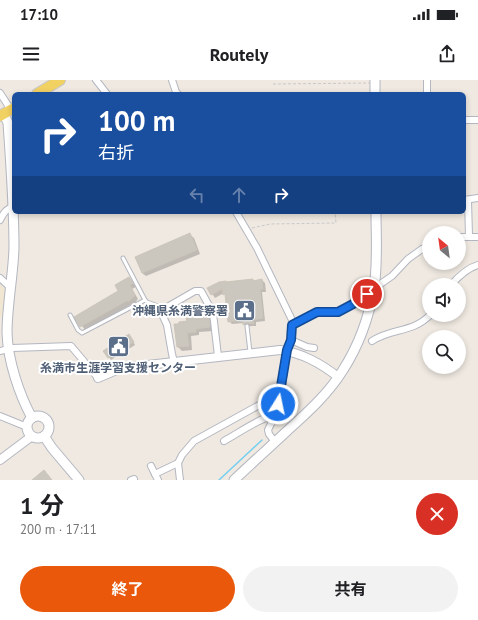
<!DOCTYPE html>
<html lang="ja">
<head>
<meta charset="utf-8">
<style>
	:root { --surface:#fff; --page:#f2f2f2; --text:#202124; --muted:#757577; --accent:#ea580c }
	body { margin:0; font-family:"PT Sans","Noto Sans JP",sans-serif; background:var(--page); color:var(--text); height:100vh; display:flex; flex-direction:column; font-size:15px; white-space:nowrap }
	* { box-sizing:border-box; margin:0 }
	p { font-size:13px; color:var(--muted) }
	.icon { flex:none; width:22px; height:22px; fill:none; stroke:currentColor; stroke-width:2; stroke-linecap:round; stroke-linejoin:round }
	.map { position:relative; height:400px; overflow:hidden }
	.panel { display:flex; flex-direction:column; background:var(--surface); flex:1 }
	.panel>* { flex:none }
	.top-card { position:absolute; left:12px; top:12px; width:454px; height:122px; border-radius:6px; box-shadow:0 2px 6px #0003; background:#1a4fa0; color:#fff; overflow:hidden }
	.needle { width:26px; rotate:331deg }
	.controls { position:absolute; left:422px; top:146px; display:grid; gap:8px }
	.controls a { display:grid; place-items:center; width:44px; height:44px; border-radius:50%; background:var(--surface); box-shadow:0 2px 6px #0003; font-size:20px }
	.pin { position:absolute; display:grid; place-items:center; width:34px; height:34px; color:#fff; margin:-17px; border:2px solid #fff; border-radius:50%; box-shadow:0 1px 4px #0007 }
	.me { position:absolute; width:44px; margin:-22px; rotate:10deg; stroke-linejoin:round; filter:drop-shadow(0 0 3px #0008) }
	.turn { display:flex; align-items:center; gap:14px; height:84px; padding:0 20px; font-size:18px }
	.turn .icon { width:52px; height:52px; stroke-width:2.5 }
	.turn b { display:block; font-size:28px; line-height:34px }
	.lanes { display:flex; align-items:center; height:38px; padding:0 20px; background:#0003; justify-content:center; gap:20px; direction:ltr }
	.lanes .off { opacity:.35 }
	.round { display:grid; place-items:center; flex:none; width:42px; height:42px; border-radius:21px; background:var(--page) }
	.overview { display:flex; align-items:center; justify-content:space-between; height:68px; padding:0 20px }
	h1 { font-size:24px; font-weight:700; line-height:30px }
	.primary-button { display:flex; gap:8px; margin-top:auto; padding:8px 20px }
	.primary-button a { flex:1; height:46px; border-radius:24px; background:var(--accent); color:#fff; font-size:16px; font-weight:700; line-height:46px; text-align:center }
	.primary-button a+a { background:var(--page); color:var(--text) }
	.status { display:flex; justify-content:space-between; align-items:center; height:28px; padding:0 20px; background:var(--surface); direction:ltr }
	.status svg { height:11px; fill:currentColor }
	header { display:flex; justify-content:space-between; align-items:center; height:52px; padding:0 20px; background:var(--surface); font-size:18px; font-weight:700 }
	.map>svg:first-child { display:block }
</style>
</head>
<body>
<div class="status"><b>17:10</b><svg viewBox="0 0 49 12"><path d="M0 12V9h3v3zM5 12V6h3v6zM10 12V3h3v9zM15 12V0h3v12zM26 1h20v11H26zM47 4h2v5h-2z"/></svg></div>
<header><svg class="icon" aria-label="menu" viewBox="0 0 24 24"><path d="M4 6h16M4 12h16M4 18h16"/></svg>Routely<svg class="icon" aria-label="share" viewBox="0 0 24 24"><path d="M12 15V3M7 8l5-5 5 5M5 13v7h14v-7"/></svg></header>
<div class="map">
<svg width="478" height="400" viewBox="0 0 478 400">
	<rect width="100%" height="100%" fill="#efe9e1"/>
	<path fill="#f0e6d1" d="M0,204l5,5 -2,29 -3,-1z"/>
	<g fill="#0003">
		<path d="M190,155l4,3 6,16 -54,22 -4,-3z"/>
		<path d="M129,198l7,9 -4,2 6,10 -5,6 -1,-1 -47,26 -9,-13 43,-25z"/>
		<path d="M262,200l3,3 1,9h-4l3,29 -9,1v4h-5l-4,1 -3,-4 -12,1 -3,-3 -3,-24 -2,-4 -9,5 -6,-9 10,-6z"/>
		<path d="M208,237l4,4 1,10 -14,1v3l-8,1 1,14 -10,1 -4,-4 -2,-22z"/>
		<path d="M131,258l4,7 -24,15 -2,-3z"/>
	</g>
	<g fill="none" stroke-linecap="round" stroke-linejoin="round">
		<path stroke="#75cff0" stroke-width="1.5" d="M219,400l43,-40"/>
	</g>
	<g fill="#cbc7bf" stroke="#cbc5ba">
		<path d="M190,153l7,17 -55,23 -7,-16z"/>
		<path d="M129,197l4,6 -3,2 5,10 -7,7v-2l-48,27 -6,-10 44,-26 -3,-6z"/>
		<path d="M253,199v2l9,-2 1,10h-3l3,29 -10,2 1,4 -7,-1 -4,2v-5l-15,2 -3,-28 -2,1 -1,-6 -11,6 -4,-7 12,-6 7,-1v1z"/>
		<path d="M209,236l1,11 -14,2v3l-9,1 2,13 -12,1 -3,-23h4l1,-2 8,-1 -1,-3z"/>
		<path d="M129,254l5,8 -26,16 -5,-7z"/>
		<path d="M44,390l8,10h-20z"/>
	</g>
	<g fill="none" stroke-linecap="round" stroke-linejoin="round">
		<defs>
			<g id="service">
				<path d="M123,178l22,42"/>
				<path d="M70,235l8,15 4,3 63,-33 2,2 11,4 4,4"/>
				<path d="M247,246l3,26"/>
			</g>
			<g id="minor">
				<path d="M96,0l11,14"/>
				<path d="M172,0l4,12 2,2"/>
				<path d="M427,0v14"/>
				<path d="M0,13l11,17"/>
				<path d="M464,40h14"/>
				<path d="M464,120l14,-2"/>
				<path d="M468,120l1,36"/>
				<path d="M236,132l21,36 35,72 -1,20 -5,15 -5,38 -6,22 -7,15 1,4 6,8"/>
				<path d="M0,140c4,-7 5,-11 14,-13"/>
				<path d="M459,157h19"/>
				<path d="M0,198l11,10"/>
				<path d="M451,205c7,-8 16,-17 27,-20"/>
				<path d="M292,245l25,-13h21l9,-5 45,-31 16,-17 14,-10 7,-3"/>
				<path d="M291,260l16,7 7,1"/>
				<path d="M372,261c19,-13 41,-8 58,-26"/>
				<path d="M0,271l12,-3 59,-2 27,32"/>
				<path d="M174,282l-2,-8 -5,-29 -6,-13 1,-2 33,-19h6l12,22 5,43"/>
				<path d="M0,336l27,11"/>
				<path d="M224,361c15,-8 35,-23 51,-26"/>
				<path d="M151,386l7,14"/>
				<path d="M155,394l23,-11"/>
				<path d="M131,400l3,-1"/>
				<path d="M180,400l-2,-17 4,-8 12,-14 87,-48"/>
			</g>
			<g id="tertiary">
				<path d="M98,298l21,-9 11,-2 150,-17c20,2 42,14 58,27"/>
				<path d="M0,380l32,-24"/>
			</g>
			<g id="secondary">
				<path d="M375,0v14"/>
				<path d="M4,34l4,9c3,42 6,83 6,125 -1,29 -7,57 -7,85 1,28 12,61 25,85"/>
				<circle cx="38" cy="347" r="11"/>
				<path d="M44,356l8,12 27,32"/>
				<path d="M234,400c18,-17 36,-33 54,-50 20,-18 41,-37 55,-60 16,-25 26,-53 31,-82 4,-25 2,-51 2,-76"/>
			</g>
			<g id="primary">
				<path d="M37,14l23,-14"/>
				<path d="M0,36l14,-8"/>
			</g>
		</defs>
		<use href="#service" stroke="#b4b7c1" stroke-width="5"/>
		<use href="#minor" stroke="#b4b7c1" stroke-width="8"/>
		<use href="#tertiary" stroke="#b4b7c1" stroke-width="10"/>
		<use href="#secondary" stroke="#b4b7c1" stroke-width="11"/>
		<use href="#primary" stroke="#c9c9c9" stroke-width="12"/>
		<g stroke="#c9c9c9" stroke-width="1" stroke-dasharray="3 2" stroke-linecap="butt">
			<path d="M273,4l96,-1"/>
			<path d="M252,148l18,-4 66,-1 -1,-11"/>
		</g>
		<use href="#service" stroke="#fff" stroke-width="3"/>
		<use href="#minor" stroke="#fff" stroke-width="6"/>
		<use href="#tertiary" stroke="#fff" stroke-width="8"/>
		<use href="#secondary" stroke="#fff" stroke-width="9"/>
		<use href="#primary" stroke="#f2d163" stroke-width="10"/>
	</g>
	<g fill="none" stroke-linecap="round" stroke-linejoin="round">
		<defs>
			<path id="route" d="M278,324l9,-54 4,-10 1,-15 25,-13h21l15,-8 14,-10"/>
		</defs>
		<use href="#route" stroke="#114b97" stroke-width="10"/>
		<use href="#route" stroke="#1a73e8" stroke-width="7"/>
	</g>
	<defs>
		<symbol id="civic-square" viewBox="-11 -11 22 22"><rect x="-9" y="-9" width="18" height="18" rx="4" fill="#5c6f8a" stroke="#fff"/><path d="M-.6-6.5H3V-4.5H.6V-3L4-1V1h2V6H-6V1h2V-1L-.6-3ZM-1.2 2.5V6h2.4V2.5Z" fill="#fff"/></symbol>
	</defs>
	<g fill-rule="evenodd">
		<use href="#civic-square" x="232" y="218" width="25" height="25"/>
		<use href="#civic-square" x="106" y="254" width="25" height="25"/>
	</g>
	<g text-anchor="middle" dominant-baseline="central" stroke-width="4" stroke-linejoin="round" paint-order="stroke">
		<g font-size="12" font-weight="bold" fill="#4e5e75" stroke="#fff" text-anchor="end">
			<text x="228" y="230">沖縄県糸満警察署</text>
			<text x="118" y="287" text-anchor="middle">糸満市生涯学習支援センター</text>
		</g>
	</g>
</svg>
<div class="controls">
<a><svg class="needle" viewBox="-14 -14 28 28"><path d="M0-13l5 13h-10z" fill="#e53935"/><path d="M0 13l5-13h-10z" fill="#757577"/></svg></a>
<a><svg class="icon" aria-label="sound" viewBox="0 0 24 24"><path d="M4 9h4l5-4v14l-5-4H4zM17 9q2 3 0 6"/></svg></a>
<a><svg class="icon" aria-label="search" viewBox="0 0 24 24"><circle cx="10" cy="10" r="6"/><path d="M15 15l6 6"/></svg></a>
</div>
<div class="pin" style="left:367px;top:214px;background:#d93025"><svg class="icon" aria-label="arrive" viewBox="0 0 24 24"><path d="M6 21V4h12l-3 4 3 4H6"/></svg></div>
<svg class="me" style="left:278px;top:324px" viewBox="-20 -20 40 40"><circle r="17" fill="#1a73e8" stroke="#fff" stroke-width="3"/><path d="M0-11L8 9 0 5-8 9z" fill="#fff"/></svg>
<div class="top-card">
<div class="turn"><svg class="icon" aria-label="right" viewBox="0 0 24 24"><path d="M7 20v-9h11M14 6l5 5-5 5"/></svg><div><b>100 m</b>右折</div></div>
<div class="lanes"><svg class="icon off" aria-label="left" viewBox="0 0 24 24"><path d="M17 20v-9H6M10 6l-5 5 5 5"/></svg><svg class="icon off" aria-label="ahead" viewBox="0 0 24 24"><path d="M12 20V5M6 11l6-6 6 6"/></svg><svg class="icon" aria-label="right" viewBox="0 0 24 24"><path d="M7 20v-9h11M14 6l5 5-5 5"/></svg></div>
</div>
</div>
<section class="panel">
<div class="overview"><div><h1>1 分</h1><p>200 m · 17:11</p></div><a class="round" style="background:#d93025;color:#fff"><svg class="icon" aria-label="close" viewBox="0 0 24 24"><path d="M6 6l12 12M18 6L6 18"/></svg></a></div>
<div class="primary-button"><a>終了</a><a>共有</a></div>
</section>
</body>
</html>
